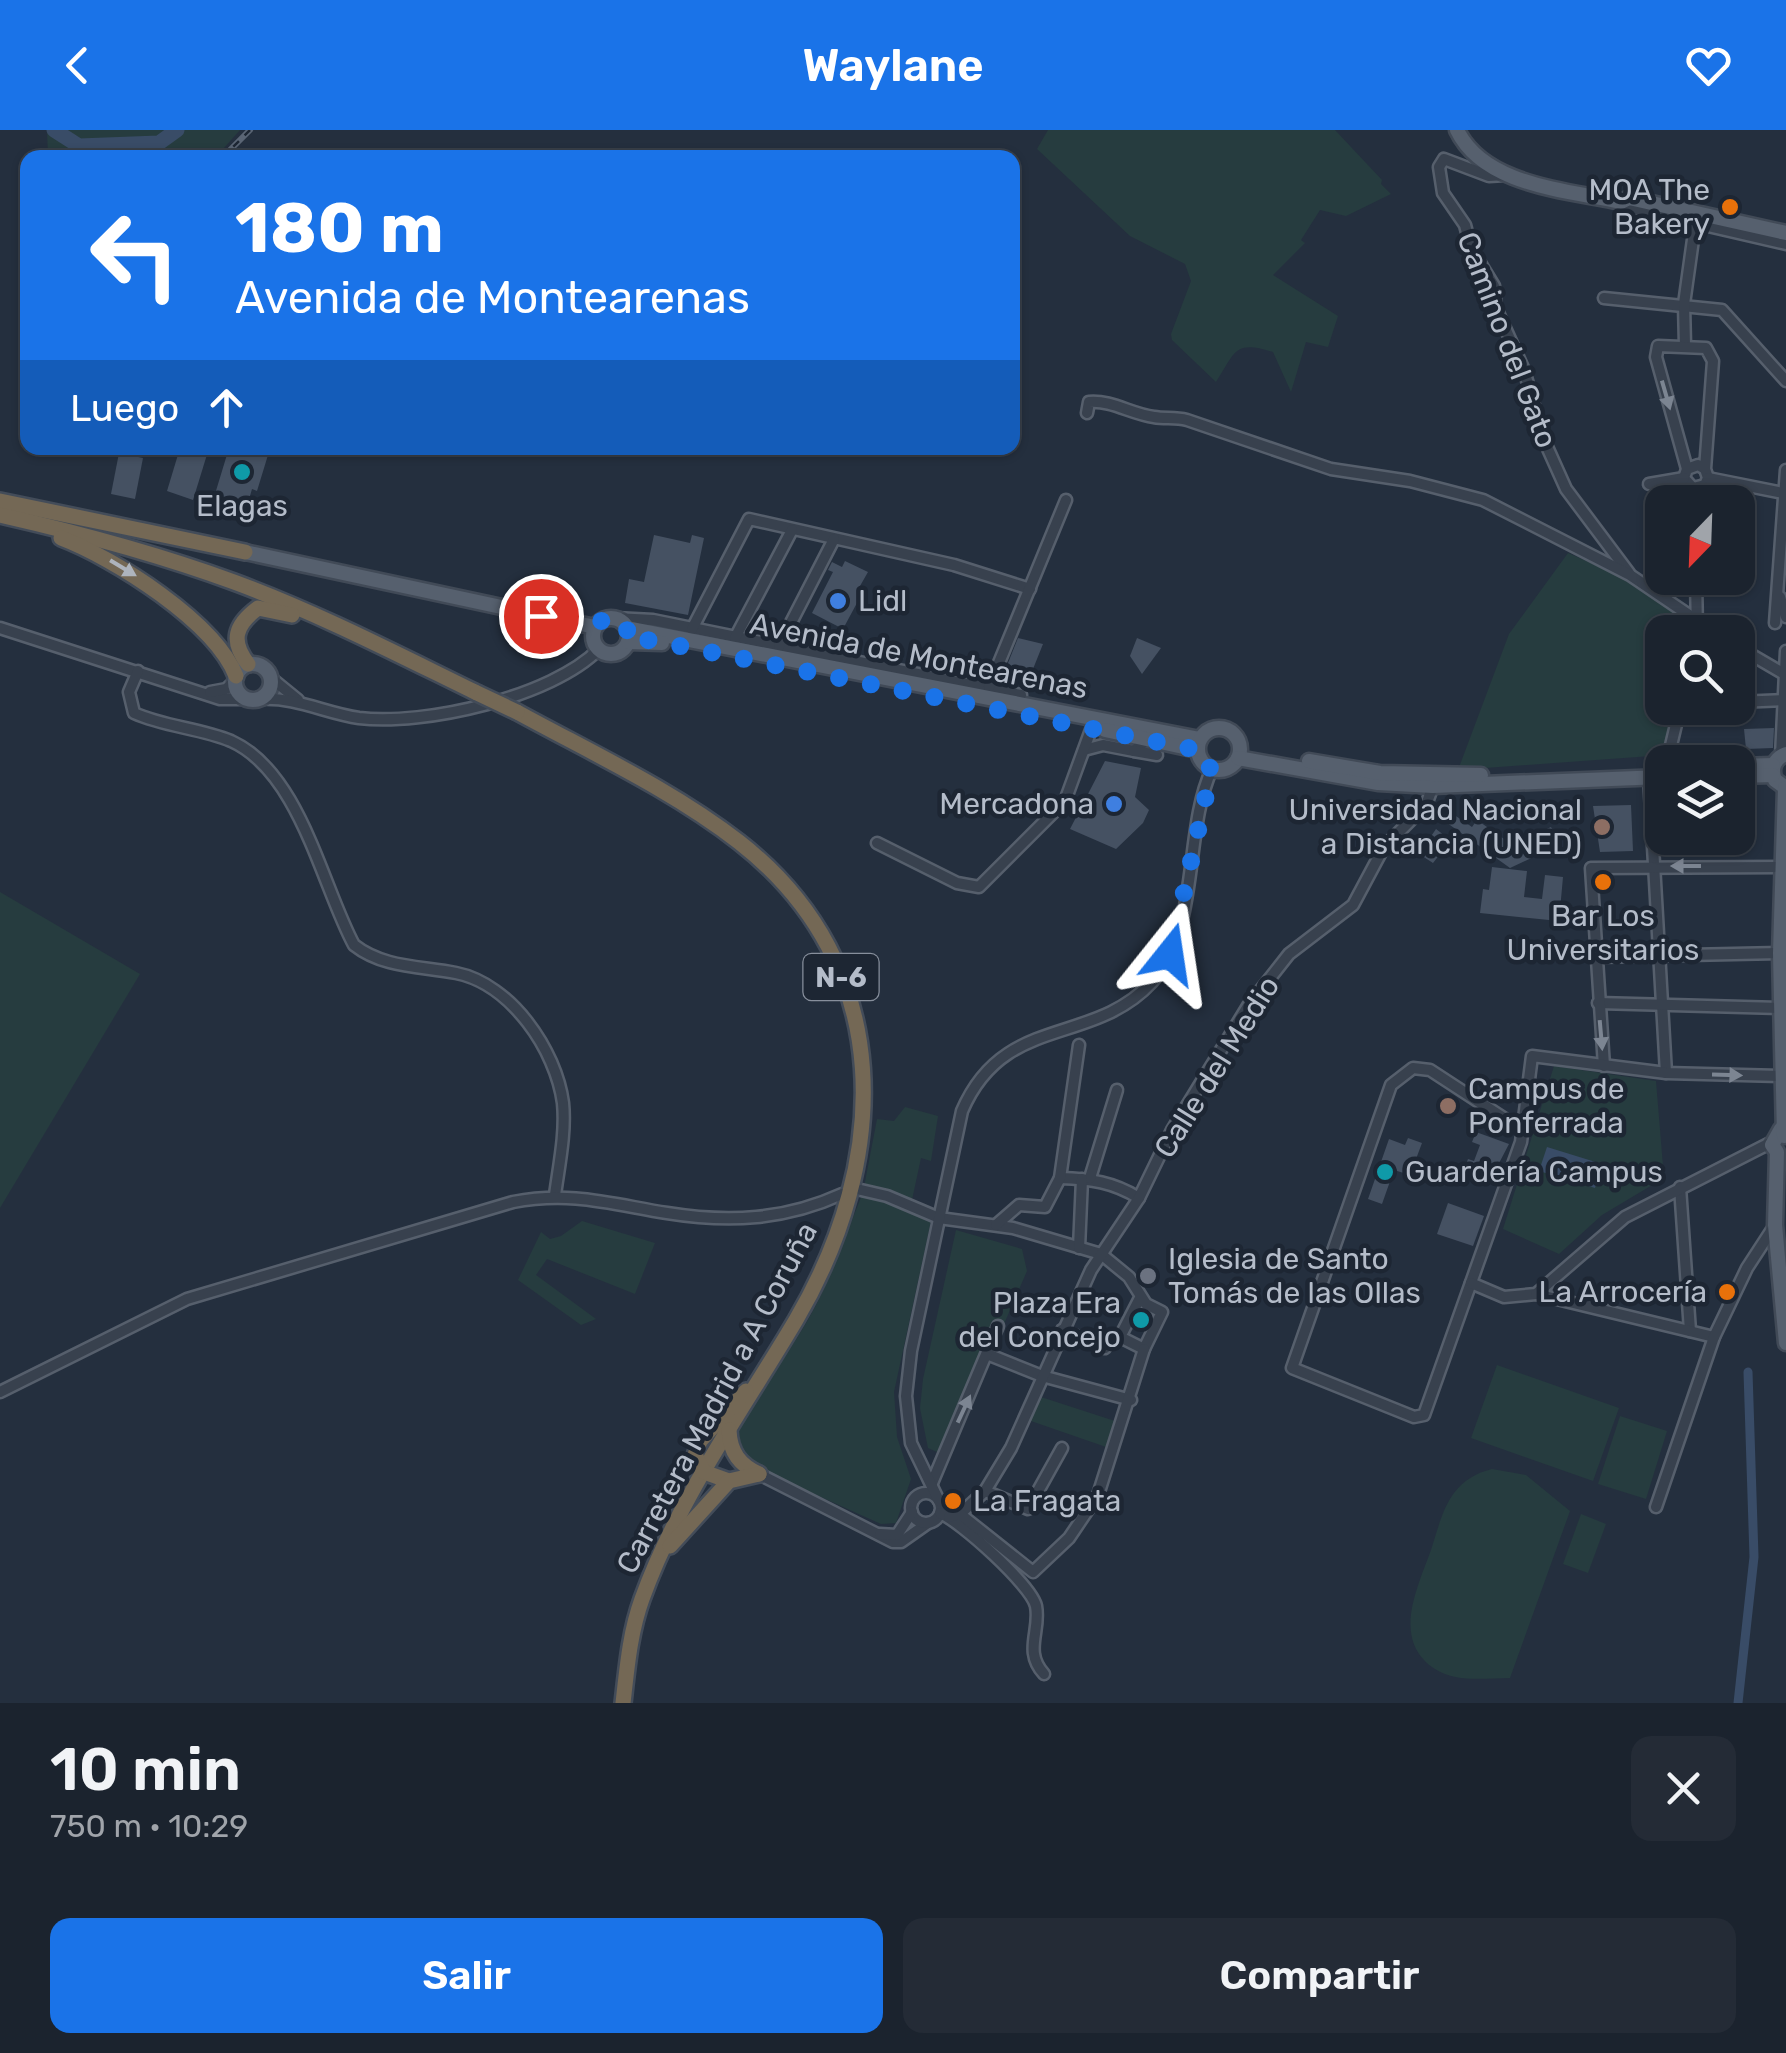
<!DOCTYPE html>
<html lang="es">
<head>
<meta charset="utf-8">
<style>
	:root { --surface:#1b232e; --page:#242b36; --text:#f1f3f6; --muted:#a0a4aa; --line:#39404a; --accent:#1a73e8 }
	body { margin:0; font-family:Rubik,sans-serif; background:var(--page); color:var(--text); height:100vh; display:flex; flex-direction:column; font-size:38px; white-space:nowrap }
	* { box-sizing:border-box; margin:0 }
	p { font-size:32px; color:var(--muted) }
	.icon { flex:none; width:55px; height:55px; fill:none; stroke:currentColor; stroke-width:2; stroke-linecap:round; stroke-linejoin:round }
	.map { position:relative; height:1573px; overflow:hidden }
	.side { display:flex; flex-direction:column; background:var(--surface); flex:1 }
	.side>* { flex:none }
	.guide { position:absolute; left:20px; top:20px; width:1000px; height:305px; border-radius:20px; box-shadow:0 2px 8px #0004,0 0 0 2px var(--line); background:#1a73e8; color:#fff; overflow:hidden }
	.needle { width:65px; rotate:203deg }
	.fabs { position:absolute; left:1645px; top:355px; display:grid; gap:20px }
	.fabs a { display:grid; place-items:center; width:110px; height:110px; border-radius:20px; background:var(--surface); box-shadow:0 2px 8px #0004,0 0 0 2px var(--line); font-size:50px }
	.pin { position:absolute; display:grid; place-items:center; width:85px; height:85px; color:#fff; margin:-42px; border:5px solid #fff; border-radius:50%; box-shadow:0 2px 10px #0007 }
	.me { position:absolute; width:110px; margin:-55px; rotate:15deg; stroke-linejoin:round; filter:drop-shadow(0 0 8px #0008) }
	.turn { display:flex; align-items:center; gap:35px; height:210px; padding:0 50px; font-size:45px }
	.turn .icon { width:130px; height:130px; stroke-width:2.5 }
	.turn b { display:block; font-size:70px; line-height:85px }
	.then { display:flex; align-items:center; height:95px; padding:0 50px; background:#0003; gap:20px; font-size:38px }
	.round { display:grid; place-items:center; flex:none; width:105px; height:105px; border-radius:20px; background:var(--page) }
	.headline { display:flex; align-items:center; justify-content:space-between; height:170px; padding:0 50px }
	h1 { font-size:60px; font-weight:600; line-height:75px }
	.cta { display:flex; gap:20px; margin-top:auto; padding:20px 50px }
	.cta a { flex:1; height:115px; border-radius:20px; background:var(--accent); color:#fff; font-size:40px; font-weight:600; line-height:115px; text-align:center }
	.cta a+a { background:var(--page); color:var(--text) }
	header { display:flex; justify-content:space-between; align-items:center; height:130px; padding:0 50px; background:var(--accent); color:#fff; font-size:45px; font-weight:600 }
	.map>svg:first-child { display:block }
</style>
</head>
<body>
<header><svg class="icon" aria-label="back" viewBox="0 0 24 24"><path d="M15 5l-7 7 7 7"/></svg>Waylane<svg class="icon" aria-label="heart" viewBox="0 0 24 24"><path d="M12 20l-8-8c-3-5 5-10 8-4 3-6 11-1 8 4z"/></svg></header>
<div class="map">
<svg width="1786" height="1573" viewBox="0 0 1786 1573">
	<rect width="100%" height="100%" fill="#242f3e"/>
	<g fill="#263c3f">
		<path d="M47,0h193l-25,28 -167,-1z"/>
		<path d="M1048,0h287l47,50 -1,4 10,10 -45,22 -26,-6 -19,30 4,3 -32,32 65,41 -10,31 -22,-5 -15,50 -18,-40c-39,-12 -37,-1 -57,30l-44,-42 -1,-6 20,-53 -6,-17 -55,-28 -93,-87z"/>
		<path d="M1568,423c43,19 98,39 123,79h-29v76h15l-12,47 -207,15 51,-136z"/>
		<path d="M0,762l140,82 -140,234z"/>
		<path d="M1554,936l102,15 8,97 -62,37 -43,39 -56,-25z"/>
		<path d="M905,977l33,9 -7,45 -10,-3 -9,42 -48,-13 13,-68 17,2z"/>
		<path d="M862,1065l32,5 38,17 -38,175 3,45 14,42 -15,44 -15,1 -129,-58 -19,-26c24,-48 59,-88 84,-137 18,-35 30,-72 45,-108z"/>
		<path d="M582,1091l73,22 -20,51 -88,-35 -11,16 60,44 -15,6 -63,-45 23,-48 9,7 11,-3z"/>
		<path d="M956,1100l66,19 5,22 -23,53 -9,-2 -56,131 -11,-5 -8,-40 3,-29z"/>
		<path d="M1497,1235l122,43 -26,73 -122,-43z"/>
		<path d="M1041,1267l77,25 -9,26 -81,-28z"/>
		<path d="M1620,1286l47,15 -21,68 -48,-15z"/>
		<path d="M1492,1339l34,6 44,36 -60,167c-25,0 -53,5 -75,-9 -44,-29 -18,-80 -4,-119 6,-18 11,-41 23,-57 10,-13 22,-20 38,-24z"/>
		<path d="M1581,1384l25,10 -18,49 -25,-9z"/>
	</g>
	<path fill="#394c67" d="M1547,1017l55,17 -7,24 -56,-17z"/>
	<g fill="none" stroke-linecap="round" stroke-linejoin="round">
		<path stroke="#394c67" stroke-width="9" d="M1738,1573l16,-146 -6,-185"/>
		<path stroke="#394c67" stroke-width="15" d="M54,0l25,16 80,-3 18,-13"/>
	</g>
	<g fill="#455162">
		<path d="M180,318h29l-16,52 -26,-9z"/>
		<path d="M229,318h16l23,7 -11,36 -5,-2 -6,21 -28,-9 2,-6 -5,-1z"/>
		<path d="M119,323l24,5 -8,41 -24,-5z"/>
		<path d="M654,405l36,8 2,-8 12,3 -16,77 -63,-12 4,-24 15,3z"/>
		<path d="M845,431l23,11 -8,14 5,2 -22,41 -31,-16 21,-41 -5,-2 4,-8 10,5z"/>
		<path d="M1018,508l25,6 -16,40 -25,-6z"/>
		<path d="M1137,508l24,10 -19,26 -12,-18z"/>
		<path d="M1774,598l-1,20 -27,1 -2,-20z"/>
		<path d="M1105,631l36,7 -6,29 14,13 -6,13 -27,26 -46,-20z"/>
		<path d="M1631,675l2,46 -33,1 -7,-46z"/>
		<path d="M1450,682l22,15 5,-7 30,21 10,1 34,-15 8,18 -49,23 -67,-48z"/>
		<path d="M1436,699l22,17 -6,8 -8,-5 -11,14 -14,-9z"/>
		<path d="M1492,737l35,4 -3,26 18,2 3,-24 18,2 -4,44 -79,-8 3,-24 6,1z"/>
		<path d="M1476,1002l33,12 -12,23 -5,-2 -6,16 -23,-9 5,-13 6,2 6,-16 -8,-3z"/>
		<path d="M1408,1008l14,5 -12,32 -16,-5 -12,34 -14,-5 21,-60 16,6z"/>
		<path d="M1448,1073l36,13 -11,30 -36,-12z"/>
	</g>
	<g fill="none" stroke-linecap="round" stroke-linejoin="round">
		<defs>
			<g id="minor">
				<path d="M1505,45l-16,1 -45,-17 -5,8 4,26 22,32 6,23 23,38 2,22 28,62 20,70 22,49 63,84"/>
				<path d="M1621,72l9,6 156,36"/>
				<path d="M1604,168l118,12 64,71"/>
				<path d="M1685,216l-1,-42 12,-86"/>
				<path d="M1087,283l2,-11c23,-2 42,12 65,15 11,2 21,0 33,3l144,49 79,12 73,19 147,75 84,57"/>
				<path d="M1687,339l11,-4 7,4 3,9 -3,7 -12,3 -9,-10 3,-9 -31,-112 2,-11 48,2 7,13 -8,108"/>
				<path d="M1708,348l75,15"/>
				<path d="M1649,354l35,-6"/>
				<path d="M1696,448l1,54"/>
				<path d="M1780,467l6,20"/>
				<path d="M615,488l38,2 368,75"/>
				<path d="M1775,493l11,-153"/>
				<path d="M0,498l220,71h25"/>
				<path d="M692,499l57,-110 205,46 76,24"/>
				<path d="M735,508l57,-108"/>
				<path d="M779,516l55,-107"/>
				<path d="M1738,517l48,28"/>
				<path d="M138,541l-9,21 5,21c31,14 66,15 97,28 69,31 91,145 123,204 29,23 67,21 102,28 55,11 100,77 107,130 3,30 -4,62 -8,92"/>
				<path d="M271,548l27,22"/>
				<path d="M989,557l77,-187"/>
				<path d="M210,562l16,-3 9,-8"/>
				<path d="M261,569c35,-2 64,14 98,19 65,8 193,-21 240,-69"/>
				<path d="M1738,572l48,-2"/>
				<path d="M1084,620l19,-5 31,6 13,-12"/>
				<path d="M1134,621l23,4"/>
				<path d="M1781,626l5,-105"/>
				<path d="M1667,632l13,-54"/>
				<path d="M1649,647l17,296"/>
				<path d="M877,713l80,40 22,4 86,-86 27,-74"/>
				<path d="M1595,827l185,-4"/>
				<path d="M1598,873l183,5"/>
				<path d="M1604,936l-13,-198 191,-1"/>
				<path d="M1522,1000l-92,-60 -17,-2 -22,17 -99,283 122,49 10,-2 97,-273 11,-86 134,17 115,3"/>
				<path d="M1060,1048c31,1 53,4 79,20"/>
				<path d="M1090,1048l27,-88"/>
				<path d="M1680,1057l10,144"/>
				<path d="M861,1060l26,6 52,22 74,10 88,26 28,23 17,27 16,8 -18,37 -24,-12 21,-41"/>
				<path d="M996,1095l23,-20 26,2 15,-29 19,-133"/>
				<path d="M1079,1118l3,-69"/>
				<path d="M1471,1153l33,14 32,-3 89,-77 147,-75"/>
				<path d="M1536,1164l178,43"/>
				<path d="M1062,1200l43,18"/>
				<path d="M987,1224l55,22 89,24"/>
				<path d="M0,1262l187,-93 326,-97c58,-11 98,2 154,11 62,10 118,7 175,-19"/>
				<path d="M759,1344l134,68h8l27,-19"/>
				<path d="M932,1353l66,-157"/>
				<path d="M985,1361l43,18 34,-61"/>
				<circle cx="926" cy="1378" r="15"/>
				<path d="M939,1371l-28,-58 -5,-47 5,-45 51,-240c42,-98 130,-64 190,-129 49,-54 31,-151 60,-213"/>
				<path d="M1656,1377l58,-170 33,-69 28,-43"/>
				<path d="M940,1383c20,8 91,72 96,93 5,25 -13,45 8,68"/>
				<path d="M960,1384l25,-23 26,-43 80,-178 48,-72 33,-68 76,-124 41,-52 64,-49 31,-58 42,-42 7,-19"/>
				<path d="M949,1387l11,-3 73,58 36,-34 29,-43 46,-146"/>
				<path d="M880,1404l17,1 15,-23"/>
			</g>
			<g id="major">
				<path d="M1457,0c27,56 110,60 164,72l8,-4 157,35"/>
				<path d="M245,422l350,75"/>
				<circle cx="611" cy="506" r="18"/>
				<path d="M627,498l573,111"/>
				<path d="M628,512l34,1"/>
				<circle cx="253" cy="552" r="18"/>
				<circle cx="1219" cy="619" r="21"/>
				<path d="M1105,600l92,20"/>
				<path d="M1786,624c-11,4 -16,14 -11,26l11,8"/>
				<path d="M1238,628l140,25 55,3 229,-9"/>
				<path d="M1309,631l71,12 101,2"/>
				<path d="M1738,636l35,-1"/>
				<path d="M1738,646l35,-1"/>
				<path d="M1781,999l-9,16 5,7 -2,73 11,118"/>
				<path d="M1784,1006l-4,-183 5,-165"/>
			</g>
			<g id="highway">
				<path d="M0,371l245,51"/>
				<path d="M0,385c79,18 158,39 234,67 84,31 163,72 243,111"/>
				<path d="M61,408c53,20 154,84 175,138"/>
				<path d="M248,534c-18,-23 -13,-39 10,-56l34,7"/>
				<path d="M517,582c75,41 155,78 222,130 159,124 151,318 57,478 -54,91 -118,179 -154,279 -12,33 -15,69 -19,104"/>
				<path d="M729,1300c1,23 11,35 30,44"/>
				<path d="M729,1351l-25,-9 -9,-17 5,-14 46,-50"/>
				<path d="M670,1416l59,-65 30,-7"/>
			</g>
		</defs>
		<use href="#minor" stroke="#565f6c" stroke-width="15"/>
		<use href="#major" stroke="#414a57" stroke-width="19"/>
		<use href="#highway" stroke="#434c59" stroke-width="20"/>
		<use href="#minor" stroke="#38414e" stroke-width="10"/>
		<use href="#major" stroke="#56606e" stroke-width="14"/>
		<use href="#highway" stroke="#746855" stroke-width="15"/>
		<defs>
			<path id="rail" d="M222,28l28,-28"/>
		</defs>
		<use href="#rail" stroke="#5a6575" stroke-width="6"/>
		<use href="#rail" stroke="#1d2633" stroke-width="2.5" stroke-dasharray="8" stroke-linecap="butt"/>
		<defs>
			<path id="highway-bridge" d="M477,563l40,19"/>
		</defs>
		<use href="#highway-bridge" stroke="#434c59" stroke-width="20" stroke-linecap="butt"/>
		<use href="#highway-bridge" stroke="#746855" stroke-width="15"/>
	</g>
	<defs><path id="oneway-solid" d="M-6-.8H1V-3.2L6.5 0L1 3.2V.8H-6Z" transform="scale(2.5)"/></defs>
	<g fill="#7c8592">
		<use href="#oneway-solid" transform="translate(1666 265) rotate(74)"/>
		<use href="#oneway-solid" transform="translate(1686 736) rotate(-180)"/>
		<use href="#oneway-solid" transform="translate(1601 905) rotate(85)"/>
		<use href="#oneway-solid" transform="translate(1727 945) rotate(2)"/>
		<use href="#oneway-solid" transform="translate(964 1279) rotate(-65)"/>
	</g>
	<use fill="#aeb4bd" href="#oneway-solid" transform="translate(123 438) rotate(31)"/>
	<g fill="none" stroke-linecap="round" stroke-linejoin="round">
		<path stroke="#1a73e8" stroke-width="18" stroke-dasharray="0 32.4" d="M541,486l54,12 8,-9 12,-1 12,10 1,14 22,-2 548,110 5,14 9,5 -42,185"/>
	</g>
	<g fill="#e8710a" stroke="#1d2633" stroke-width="4">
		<circle cx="1730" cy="77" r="10"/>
		<circle cx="1603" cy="752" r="10"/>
		<circle cx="1727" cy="1162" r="10"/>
		<circle cx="953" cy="1371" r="10"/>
	</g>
	<g fill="#0f9aa8" stroke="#1d2633" stroke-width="4">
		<circle cx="242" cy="342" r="10"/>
		<circle cx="1385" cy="1042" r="10"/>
		<circle cx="1141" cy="1190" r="10"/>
	</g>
	<g fill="#3f7fe0" stroke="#1d2633" stroke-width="4">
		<circle cx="838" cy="471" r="10"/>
		<circle cx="1114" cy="674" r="10"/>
	</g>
	<g fill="#8d6e63" stroke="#1d2633" stroke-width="4">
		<circle cx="1602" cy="697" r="10"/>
		<circle cx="1448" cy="976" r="10"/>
	</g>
	<circle fill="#6b7280" stroke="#1d2633" stroke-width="4" cx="1148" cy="1146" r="10"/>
	<g text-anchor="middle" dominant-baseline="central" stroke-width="9" stroke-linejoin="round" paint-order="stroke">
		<rect fill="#1d2633" stroke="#878f9c" stroke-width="2.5" x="803.5" y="824" width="75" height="46" rx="8"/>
		<g font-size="28" font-weight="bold" fill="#b4bcc9">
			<text x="841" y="847">N-6</text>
		</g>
		<g font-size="30" fill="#b4bcc9" stroke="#1d2633" text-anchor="end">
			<text x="1710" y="60">MOA The<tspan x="1710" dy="34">Bakery</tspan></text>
			<text x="242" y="376" text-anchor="middle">Elagas</text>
			<text x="858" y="471" text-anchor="start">Lidl</text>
			<text x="1094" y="674">Mercadona</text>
			<text x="1582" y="680">Universidad Nacional<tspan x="1582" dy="34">a Distancia (UNED)</tspan></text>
			<text x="1603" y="786" text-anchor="middle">Bar Los<tspan x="1603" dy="34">Universitarios</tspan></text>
			<text x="1468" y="959" text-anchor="start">Campus de<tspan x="1468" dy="34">Ponferrada</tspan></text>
			<text x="1405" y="1042" text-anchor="start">Guardería Campus</text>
			<text x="1168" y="1129" text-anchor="start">Iglesia de Santo<tspan x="1168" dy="34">Tomás de las Ollas</tspan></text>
			<text x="1707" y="1162">La Arrocería</text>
			<text x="1121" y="1173">Plaza Era<tspan x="1121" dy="34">del Concejo</tspan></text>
			<text x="973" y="1371" text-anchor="start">La Fragata</text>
		</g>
		<g font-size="30" fill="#b4bcc9" stroke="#1d2633">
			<text transform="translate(1507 210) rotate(69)">Camino del Gato</text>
			<text transform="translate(919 526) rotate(11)">Avenida de Montearenas</text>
			<text transform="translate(1217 937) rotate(-58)">Calle del Medio</text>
			<text transform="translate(717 1268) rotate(-62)">Carretera Madrid a A Coruña</text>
		</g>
	</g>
</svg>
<div class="fabs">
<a><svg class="needle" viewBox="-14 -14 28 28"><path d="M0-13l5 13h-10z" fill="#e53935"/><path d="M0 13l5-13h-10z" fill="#a0a4aa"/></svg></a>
<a><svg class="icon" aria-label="search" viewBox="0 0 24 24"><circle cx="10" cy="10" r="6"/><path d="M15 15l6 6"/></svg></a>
<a><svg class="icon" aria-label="layers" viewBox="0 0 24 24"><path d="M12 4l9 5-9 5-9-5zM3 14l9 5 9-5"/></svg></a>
</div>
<div class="pin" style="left:541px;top:486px;background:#d93025"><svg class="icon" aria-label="arrive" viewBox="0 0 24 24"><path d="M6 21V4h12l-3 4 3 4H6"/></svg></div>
<svg class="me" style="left:1170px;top:824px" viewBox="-20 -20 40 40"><path d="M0-17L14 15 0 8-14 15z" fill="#1a73e8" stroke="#fff" stroke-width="4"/></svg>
<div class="guide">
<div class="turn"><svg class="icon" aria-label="left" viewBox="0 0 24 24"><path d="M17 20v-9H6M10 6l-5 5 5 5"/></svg><div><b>180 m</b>Avenida de Montearenas</div></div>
<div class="then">Luego<svg class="icon" aria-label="ahead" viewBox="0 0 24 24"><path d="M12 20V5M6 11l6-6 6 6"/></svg></div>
</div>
</div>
<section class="side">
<div class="headline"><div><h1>10 min</h1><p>750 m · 10:29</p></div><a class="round"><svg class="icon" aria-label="close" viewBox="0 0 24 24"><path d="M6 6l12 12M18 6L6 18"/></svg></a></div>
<div class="cta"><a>Salir</a><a>Compartir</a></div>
</section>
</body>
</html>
